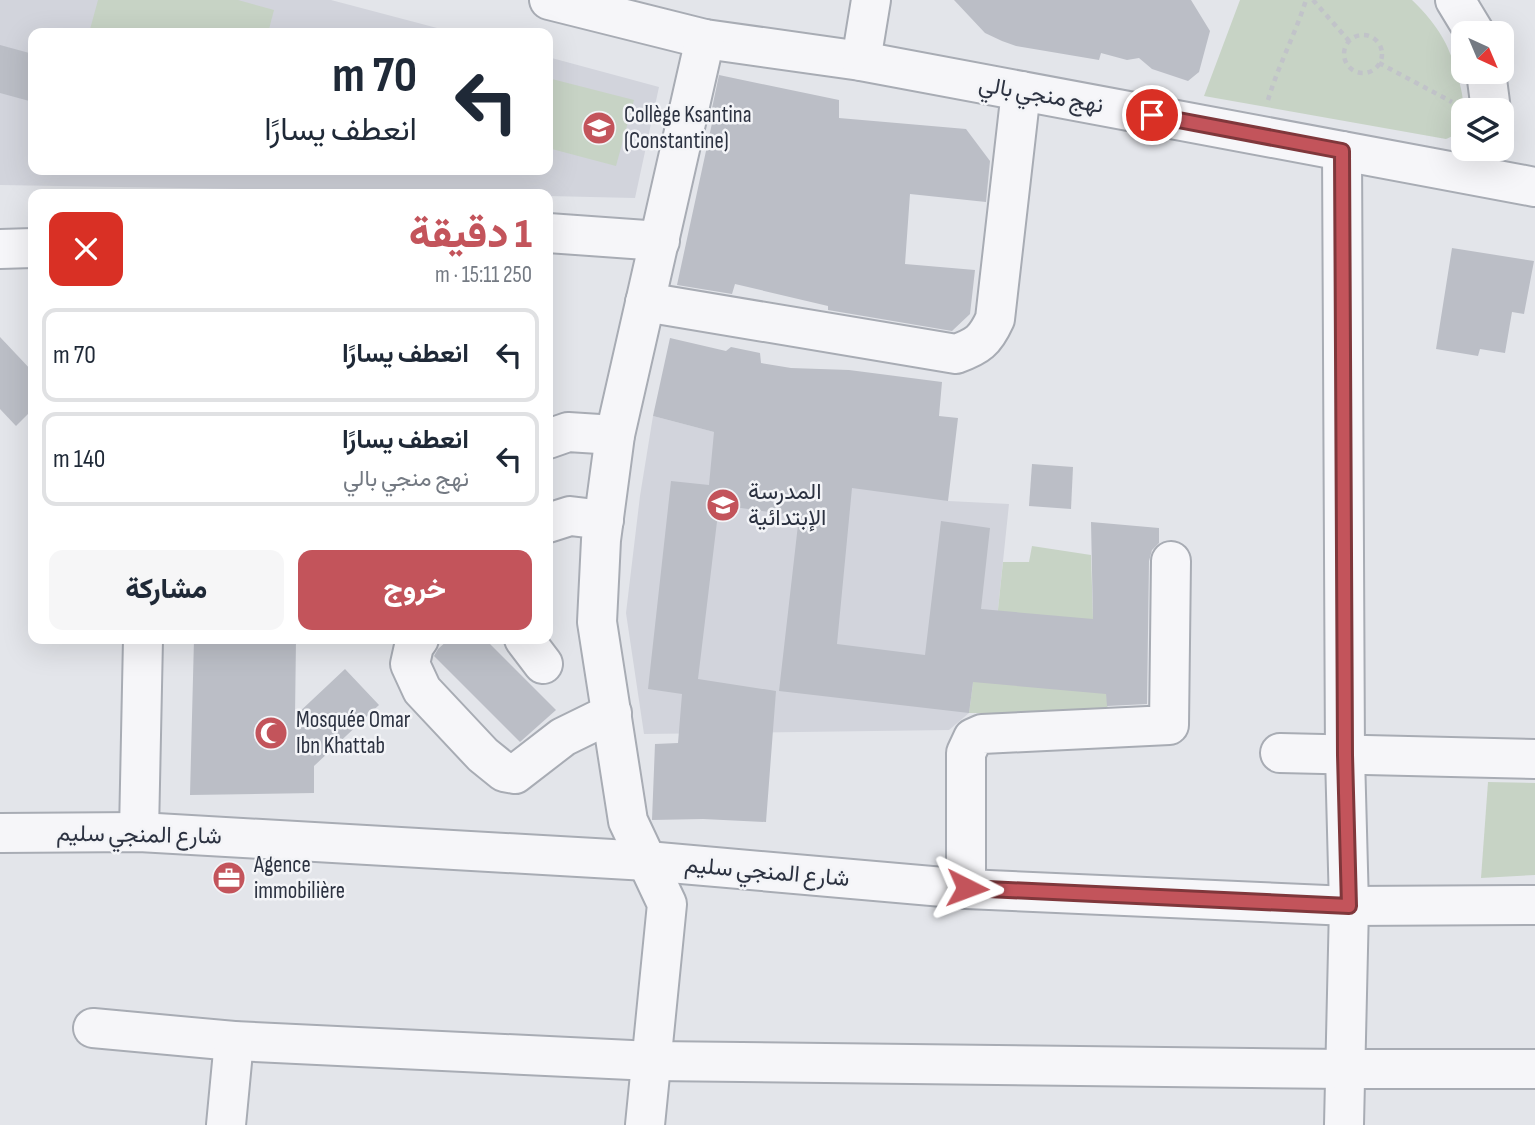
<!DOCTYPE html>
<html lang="ar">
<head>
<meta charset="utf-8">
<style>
	:root { --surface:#fff; --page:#f6f6f7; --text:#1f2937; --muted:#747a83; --line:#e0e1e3; --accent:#c3545b }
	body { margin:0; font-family:"Sofia Sans Condensed",Vazirmatn,sans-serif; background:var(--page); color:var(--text); direction:rtl; height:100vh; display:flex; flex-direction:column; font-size:26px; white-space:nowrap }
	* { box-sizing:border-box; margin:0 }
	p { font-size:23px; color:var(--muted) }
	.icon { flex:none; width:38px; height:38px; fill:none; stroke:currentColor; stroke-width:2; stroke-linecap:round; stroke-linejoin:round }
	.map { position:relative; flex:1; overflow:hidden; direction:ltr }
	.side { position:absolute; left:28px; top:189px; width:525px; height:455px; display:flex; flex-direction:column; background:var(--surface); border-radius:14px; box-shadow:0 7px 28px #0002; direction:rtl }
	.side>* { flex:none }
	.top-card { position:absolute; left:28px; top:28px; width:525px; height:147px; border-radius:14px; box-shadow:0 7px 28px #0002; direction:rtl; background:#fff; color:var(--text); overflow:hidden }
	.needle { width:46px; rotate:136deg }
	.tools { position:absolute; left:1451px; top:21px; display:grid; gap:14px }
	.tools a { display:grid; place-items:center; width:63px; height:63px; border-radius:14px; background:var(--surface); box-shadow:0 7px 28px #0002; font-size:35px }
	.pin { position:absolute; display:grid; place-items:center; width:60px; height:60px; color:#fff; margin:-30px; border:4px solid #fff; border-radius:50%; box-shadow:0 2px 7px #0007 }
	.me { position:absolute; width:77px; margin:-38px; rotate:93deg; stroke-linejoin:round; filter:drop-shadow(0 0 5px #0008) }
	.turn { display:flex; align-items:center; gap:24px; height:147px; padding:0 21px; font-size:32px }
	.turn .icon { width:91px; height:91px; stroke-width:2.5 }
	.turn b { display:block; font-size:49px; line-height:60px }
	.round { display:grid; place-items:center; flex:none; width:74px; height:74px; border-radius:14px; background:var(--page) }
	.head { display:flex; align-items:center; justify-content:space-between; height:119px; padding:0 21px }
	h1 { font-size:42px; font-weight:800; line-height:52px; color:var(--accent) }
	.cta { display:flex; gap:14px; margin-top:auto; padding:14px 21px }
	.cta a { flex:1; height:80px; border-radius:14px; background:var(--accent); color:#fff; font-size:28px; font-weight:800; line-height:80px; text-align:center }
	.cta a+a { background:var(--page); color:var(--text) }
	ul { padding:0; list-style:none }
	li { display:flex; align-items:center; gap:21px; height:94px; margin:0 14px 10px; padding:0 7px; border:4px solid var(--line); border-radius:14px }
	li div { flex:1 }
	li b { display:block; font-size:26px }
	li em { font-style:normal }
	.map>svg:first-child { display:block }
</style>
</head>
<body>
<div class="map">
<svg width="1535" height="1125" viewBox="0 0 1535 1125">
	<rect width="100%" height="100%" fill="#e3e5ea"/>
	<g fill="#d2d4dc">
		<path d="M0,0h331l125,33h-423v137h515v-113l111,30 -24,111 -87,-2v-2l-548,-9z"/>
		<path d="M653,416l122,32 173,53 61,3 -18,172h-17l-5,37 -20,17 -305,4 -18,-121 14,-117z"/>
	</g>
	<g fill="#c7d3c5">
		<path d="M98,0h140l36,10 -6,23h-179z"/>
		<path d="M1240,0h172c13,12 26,28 34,44 9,19 23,61 16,81 -3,9 -9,11 -16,14l-242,-43z"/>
		<path d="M548,78l86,22 -18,66 -68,-18z"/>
		<path d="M1032,546l59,9 2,64 8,1 7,94 -139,-1 5,-38 17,1 12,-114h26z"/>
		<path d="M1488,782l47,1v92l-54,3z"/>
	</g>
	<g fill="#bbbec6">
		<path d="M954,0h237l19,31 -11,41 -11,9 -36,-12 -13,-11 -12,2 -26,-7 -2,7 -83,-14 -14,-5 -17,-8z"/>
		<path d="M0,45l33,9v48l-33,-9z"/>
		<path d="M719,75l120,25v18l127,11 24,32 -4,41 -76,-8 -5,70 70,6 -5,44 -18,17 -124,-21v-4l-93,-22 -3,10 -55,-9 37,-171 -3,-1z"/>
		<path d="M1452,248l82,13 -10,53 -12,-2 -7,41 -25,-4 -2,7 -42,-7z"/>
		<path d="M0,337l33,35v37l-17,17 -16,-17z"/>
		<path d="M670,338l56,13 5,-4 29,6 1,10 30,5 58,2 93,12 -3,34 19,2 -10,83 -96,-13 -15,156 88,11 16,-134 49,7 -9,81 112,10 -2,-97 68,6v15l-7,7 -3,11 -2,143 -40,2 -1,-12 -133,-12 -4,31 -190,-22 20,-175 -80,-11 -21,174 78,12 -10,131 -63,-3 -51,1 3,-76 23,-1 4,-49 -34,-5 23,-208 38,4 5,-53 -61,-16z"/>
		<path d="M1032,464l41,3 -2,42 -42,-3z"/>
		<path d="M194,639h102l-1,77 50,-47 34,36 -65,61v27l-124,2z"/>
		<path d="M449,639h36l71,71 -36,32 -86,-86 4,-7z"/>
	</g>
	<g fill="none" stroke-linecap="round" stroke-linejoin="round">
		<defs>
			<g id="minor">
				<path d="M549,0l156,39 156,22 674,126"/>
				<path d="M1455,0l20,33"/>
				<path d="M861,61l10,-61"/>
				<path d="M1486,72l5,38"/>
				<path d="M1342,151l3,605 4,150 -5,219"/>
				<path d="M548,233l112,8"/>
				<path d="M0,249l33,-1"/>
				<path d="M645,302l311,52c22,-8 29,-13 39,-35l26,-228"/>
				<path d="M548,439l20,-7 47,3"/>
				<path d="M548,523l22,-7 34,4"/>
				<path d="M419,639l-5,7 -4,18 12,26 61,65 21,17 11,2 48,-37 49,-24"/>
				<path d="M524,639l19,25"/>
				<path d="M1280,753l255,6"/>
				<path d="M139,832l4,-193"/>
				<path d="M0,833l139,-1 508,29 319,28 383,17 186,-1"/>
				<path d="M966,889v-136l7,-15 9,-4 187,-9 2,-164"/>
				<path d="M93,1028l141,13 418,20 693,8h190"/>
				<path d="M226,1125l8,-84"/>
				<path d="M645,1125l22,-221 -39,-83 -31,-199 4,-82 14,-105 90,-396"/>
			</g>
		</defs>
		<use href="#minor" stroke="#a8acb4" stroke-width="42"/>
		<g stroke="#c1c3c9" stroke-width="4.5" stroke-dasharray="5 5" stroke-linecap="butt">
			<path d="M1313,0l36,41"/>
			<circle cx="1363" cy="54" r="19"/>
			<path d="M1379,63l73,39"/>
			<path d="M1268,100c10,-34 27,-65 38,-100"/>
		</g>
		<use href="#minor" stroke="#f6f6f9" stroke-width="38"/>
	</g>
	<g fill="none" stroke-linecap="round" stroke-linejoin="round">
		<defs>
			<path id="route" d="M967,888l382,18 -4,-151 -3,-604 -190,-36"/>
		</defs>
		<use href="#route" stroke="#7f373b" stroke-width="18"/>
		<use href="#route" stroke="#c3545b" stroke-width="12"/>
	</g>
	<defs>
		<symbol id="university-disc" viewBox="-11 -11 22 22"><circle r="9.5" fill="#c3545b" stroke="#f3f4f7"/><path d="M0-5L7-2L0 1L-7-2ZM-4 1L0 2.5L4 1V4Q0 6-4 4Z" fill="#fff"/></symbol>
		<symbol id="school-disc" viewBox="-11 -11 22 22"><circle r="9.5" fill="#c3545b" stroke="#f3f4f7"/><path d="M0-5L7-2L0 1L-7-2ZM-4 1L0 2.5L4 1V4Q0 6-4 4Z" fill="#fff"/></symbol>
		<symbol id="mosque-disc" viewBox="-11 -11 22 22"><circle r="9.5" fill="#c3545b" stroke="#f3f4f7"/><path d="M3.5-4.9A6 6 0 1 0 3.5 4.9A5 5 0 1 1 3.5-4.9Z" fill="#fff"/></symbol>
		<symbol id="office-disc" viewBox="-11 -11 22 22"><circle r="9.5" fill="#c3545b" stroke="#f3f4f7"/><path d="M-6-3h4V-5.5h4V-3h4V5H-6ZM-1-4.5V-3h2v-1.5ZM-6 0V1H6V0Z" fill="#fff"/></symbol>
	</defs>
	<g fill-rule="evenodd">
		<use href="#university-disc" x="580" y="109" width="38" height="38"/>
		<use href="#school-disc" x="704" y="486" width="38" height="38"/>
		<use href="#mosque-disc" x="252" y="714" width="38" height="38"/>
		<use href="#office-disc" x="210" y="859" width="38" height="38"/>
	</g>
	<g text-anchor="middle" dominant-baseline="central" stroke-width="5" stroke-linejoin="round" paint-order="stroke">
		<g font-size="23" fill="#2c3241" stroke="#f3f4f7">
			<text transform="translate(1041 95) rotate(10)">نهج منجي بالي</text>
			<text transform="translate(139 835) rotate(1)">شارع المنجي سليم</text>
			<text transform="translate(767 872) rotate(5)">شارع المنجي سليم</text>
		</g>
		<g font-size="23" fill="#2c3241" stroke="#f3f4f7" text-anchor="start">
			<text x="624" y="115">Collège Ksantina<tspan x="624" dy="26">(Constantine)</tspan></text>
			<text x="748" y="492">المدرسة<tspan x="748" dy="26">الإبتدائية</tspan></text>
			<text x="296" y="720">Mosquée Omar<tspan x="296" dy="26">Ibn Khattab</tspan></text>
			<text x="254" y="865">Agence<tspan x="254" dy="26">immobilière</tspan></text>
		</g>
	</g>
</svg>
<div class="tools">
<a><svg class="needle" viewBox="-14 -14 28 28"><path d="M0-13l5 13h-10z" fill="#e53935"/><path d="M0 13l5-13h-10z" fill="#747a83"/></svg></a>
<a><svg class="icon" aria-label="layers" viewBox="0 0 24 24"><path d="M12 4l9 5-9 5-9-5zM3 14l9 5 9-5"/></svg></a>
</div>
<div class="pin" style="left:1152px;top:115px;background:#d93025"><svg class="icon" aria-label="arrive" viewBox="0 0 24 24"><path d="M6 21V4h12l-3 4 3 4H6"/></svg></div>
<svg class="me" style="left:967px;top:888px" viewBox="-20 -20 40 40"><path d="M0-17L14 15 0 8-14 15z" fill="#c3545b" stroke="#fff" stroke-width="4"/></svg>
<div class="top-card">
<div class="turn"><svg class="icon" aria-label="left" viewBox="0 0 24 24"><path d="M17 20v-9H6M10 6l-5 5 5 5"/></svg><div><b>70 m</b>انعطف يسارًا</div></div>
</div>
<section class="side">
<div class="head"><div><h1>1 دقيقة</h1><p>250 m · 15:11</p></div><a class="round" style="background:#d93025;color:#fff"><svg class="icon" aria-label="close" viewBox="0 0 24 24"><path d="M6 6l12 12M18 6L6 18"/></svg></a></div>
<ul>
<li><svg class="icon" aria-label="left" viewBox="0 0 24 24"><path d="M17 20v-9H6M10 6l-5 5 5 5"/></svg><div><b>انعطف يسارًا</b></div><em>70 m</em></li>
<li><svg class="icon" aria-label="left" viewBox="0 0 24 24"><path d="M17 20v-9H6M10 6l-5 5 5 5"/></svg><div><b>انعطف يسارًا</b><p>نهج منجي بالي</p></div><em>140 m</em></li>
</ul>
<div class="cta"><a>خروج</a><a>مشاركة</a></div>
</section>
</div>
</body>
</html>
